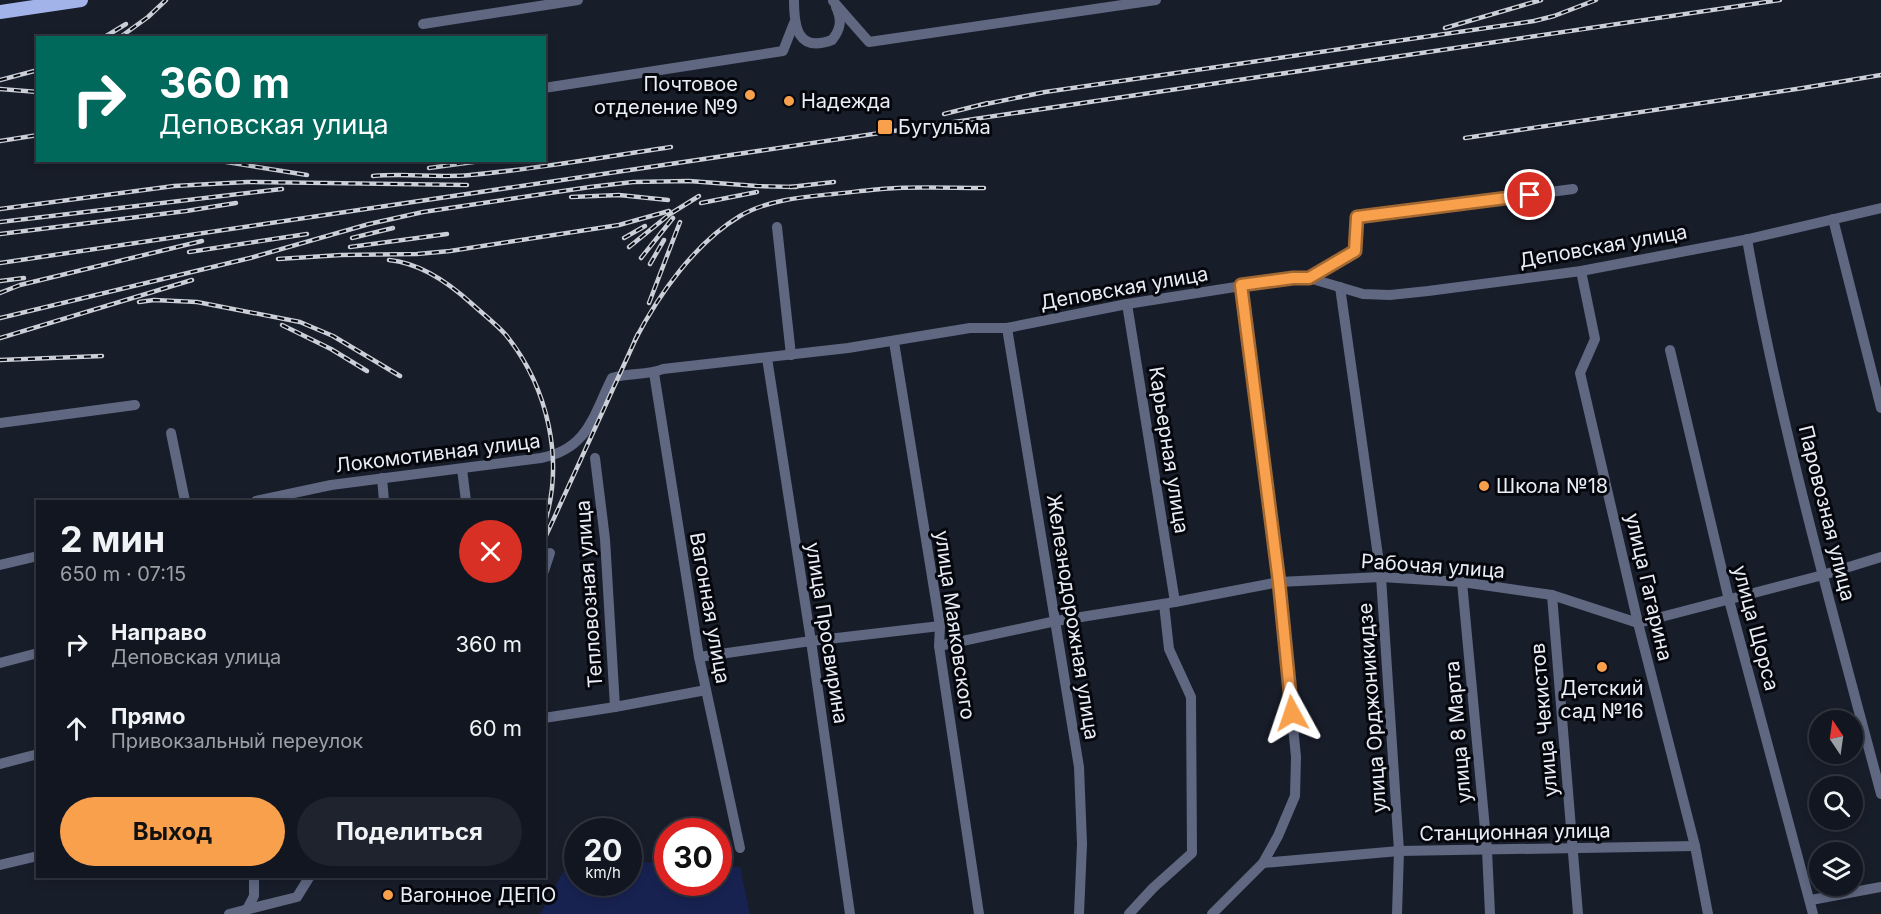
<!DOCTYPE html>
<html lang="ru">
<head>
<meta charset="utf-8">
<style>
	:root { --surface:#121620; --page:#1f232d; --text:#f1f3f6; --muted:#9c9fa5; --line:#31353e; --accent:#f9a04d }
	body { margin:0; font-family:Inter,sans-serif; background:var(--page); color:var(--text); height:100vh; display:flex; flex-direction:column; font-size:22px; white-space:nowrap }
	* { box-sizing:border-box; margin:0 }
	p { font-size:20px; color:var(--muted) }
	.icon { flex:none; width:33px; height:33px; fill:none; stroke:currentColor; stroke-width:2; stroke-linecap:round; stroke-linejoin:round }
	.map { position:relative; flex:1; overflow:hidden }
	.panel { position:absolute; left:36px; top:500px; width:510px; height:378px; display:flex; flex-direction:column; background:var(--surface); border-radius:0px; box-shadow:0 3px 9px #0003,0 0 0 2px var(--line) }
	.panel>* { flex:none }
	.banner { position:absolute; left:36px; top:36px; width:510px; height:126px; border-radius:0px; box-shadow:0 3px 9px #0003,0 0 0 2px var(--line); background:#00695c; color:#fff; overflow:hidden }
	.needle { width:39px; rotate:347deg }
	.tools { position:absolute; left:1809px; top:710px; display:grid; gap:12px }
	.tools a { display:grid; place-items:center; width:54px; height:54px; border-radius:50%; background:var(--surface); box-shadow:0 3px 9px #0003,0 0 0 2px var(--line); font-size:30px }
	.speed { position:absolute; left:564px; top:818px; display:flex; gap:12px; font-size:30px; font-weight:700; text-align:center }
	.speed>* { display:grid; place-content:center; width:78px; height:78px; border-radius:50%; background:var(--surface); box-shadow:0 3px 9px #0003,0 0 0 2px var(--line); line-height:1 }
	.speed small { font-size:15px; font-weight:400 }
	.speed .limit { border:9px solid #d22; background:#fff; color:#111 }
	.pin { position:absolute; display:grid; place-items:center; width:51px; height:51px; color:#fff; margin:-26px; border:3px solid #fff; border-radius:50%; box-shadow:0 2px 6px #0007 }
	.me { position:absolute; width:66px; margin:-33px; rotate:355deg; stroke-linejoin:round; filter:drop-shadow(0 0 4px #0008) }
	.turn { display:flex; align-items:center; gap:21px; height:126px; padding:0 24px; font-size:27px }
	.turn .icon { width:78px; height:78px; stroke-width:2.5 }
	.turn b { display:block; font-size:42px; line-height:51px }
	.round { display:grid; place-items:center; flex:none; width:63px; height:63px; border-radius:32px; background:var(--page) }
	.headline { display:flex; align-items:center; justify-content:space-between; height:102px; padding:0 24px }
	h1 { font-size:36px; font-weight:700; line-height:45px }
	.primary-button { display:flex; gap:12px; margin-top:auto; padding:12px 24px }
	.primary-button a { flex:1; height:69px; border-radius:36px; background:var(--accent); color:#111; font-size:24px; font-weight:700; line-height:69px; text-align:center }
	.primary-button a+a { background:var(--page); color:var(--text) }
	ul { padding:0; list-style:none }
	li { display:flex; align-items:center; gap:18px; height:84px; padding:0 24px }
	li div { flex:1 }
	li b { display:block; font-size:22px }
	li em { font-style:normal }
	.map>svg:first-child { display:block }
</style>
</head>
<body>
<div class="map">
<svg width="1881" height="914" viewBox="0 0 1881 914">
	<rect width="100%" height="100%" fill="#181d2a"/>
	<path fill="#182251" d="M571,858l6,1 1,23h50l1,-21 38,3 1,18h50l1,-16 21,1 10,47h-210z"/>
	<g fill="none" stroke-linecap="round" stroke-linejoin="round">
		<g stroke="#5f6781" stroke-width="10">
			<path d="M794,0c0,26 3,53 38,40 9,-11 10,-20 4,-33"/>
			<path d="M833,1l36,41 287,-42"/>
			<path d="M423,24l155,-24"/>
			<path d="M544,88l239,-37 11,-28"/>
			<path d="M1833,219l48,189"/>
			<path d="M777,227l14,128"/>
			<path d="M1747,239c33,187 85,371 134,555"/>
			<path d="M1581,271l14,68 -15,34 58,250 57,223 13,68"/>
			<path d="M1309,278l46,-27 2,-34 216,-28"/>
			<path d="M1340,287l41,290 18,274 -2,63"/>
			<path d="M1127,304l48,298"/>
			<path d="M1007,328l72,439 3,77 -3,70"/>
			<path d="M894,342l46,284 -1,20 40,268"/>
			<path d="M1670,350l59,250 84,314"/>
			<path d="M767,358l44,283 39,273"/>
			<path d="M654,373l45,284 41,191"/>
			<path d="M0,423l135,-18"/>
			<path d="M171,433l14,68"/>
			<path d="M595,458l10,81 10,168 91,-17"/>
			<path d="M462,469l4,32"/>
			<path d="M382,478l2,23"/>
			<path d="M256,501l75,-16 210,-27c47,-9 52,-42 71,-80 17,-6 35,-2 51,-9l185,-21 122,-20h37l120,-24 166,-26h16l54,16 27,1 38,-4 153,-20 163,-31 137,-32"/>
			<path d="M0,565l38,-9"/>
			<path d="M544,571l6,-18"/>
			<path d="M1462,582l25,268 3,64"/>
			<path d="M1552,595l26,319"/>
			<path d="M939,646l117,-25 119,-19 104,-20 102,-5 81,5 90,13 86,28 185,-48 58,-18"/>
			<path d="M699,657l112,-16 129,-15"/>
			<path d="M0,663l38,-10"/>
			<path d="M544,718l71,-11"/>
			<path d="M0,764l38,-10"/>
			<path d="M1263,863l136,-12 296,-5"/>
			<path d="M0,865l38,-9"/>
			<path d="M1811,900l70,-13"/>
			<path d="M247,909l7,-13v-20"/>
			<path d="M229,914l68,-17 13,-21"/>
			<path d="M1129,914l24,-26 39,-35 -1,-156 -22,-48 -5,-45"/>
			<path d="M1212,914l51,-51 15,-27 17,-40 1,-39 -17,-175 -38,-297"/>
		</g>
		<path stroke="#a2b3e9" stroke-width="14" d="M0,12l81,-12"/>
		<defs>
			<g id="rail">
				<path d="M1445,28l96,-28"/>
				<path d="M103,38l23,-14"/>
				<path d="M119,38l29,-21 18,-17"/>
				<path d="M0,80l38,-10"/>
				<path d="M0,89l38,3"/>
				<path d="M981,105l64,-13 489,-71 20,-5 42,-16"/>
				<path d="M944,114l44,-11"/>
				<path d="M1465,138l338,-50 78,-13"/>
				<path d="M0,141l38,-6"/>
				<path d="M214,160l93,15"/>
				<path d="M429,168l59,-8"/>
				<path d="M373,176c33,-3 65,2 97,-1 67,-6 134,-18 201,-28"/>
				<path d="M790,187l44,-5"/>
				<path d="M571,197l48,-2 49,5"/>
				<path d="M701,203l56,-11"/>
				<path d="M0,209l174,-23 73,-4 220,3"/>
				<path d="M0,222l282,-33"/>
				<path d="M0,234l186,-23 50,-8"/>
				<path d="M352,238l41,-10"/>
				<path d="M624,238l21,-12"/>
				<path d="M350,247l97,-13"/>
				<path d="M629,247l41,-33 29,-18"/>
				<path d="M189,252l118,-18"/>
				<path d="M641,258l32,-40"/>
				<path d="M278,259l63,-4 76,-1 33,-3 169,-26 50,-14"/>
				<path d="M389,260c31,3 60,23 83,44 11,10 24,20 34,31 42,52 59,126 38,190"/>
				<path d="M0,263l1780,-263"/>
				<path d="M650,264l14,-24"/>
				<path d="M0,281l24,-3"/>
				<path d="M0,293l20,-8 182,-44"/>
				<path d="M139,302l15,-2 43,2 103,20 33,14 67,40"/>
				<path d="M649,303l31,-81"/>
				<path d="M0,318l250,-60 119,-34 54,-12 167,-25 43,-5 56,-1 68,5 39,1"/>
				<path d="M282,325l49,24 36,22"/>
				<path d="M0,338l192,-58"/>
				<path d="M635,340c24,-46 60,-97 105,-124 27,-16 63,-19 93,-22 21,-2 43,-5 64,-6 29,-1 58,0 87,0"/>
				<path d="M0,360l102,-4"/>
				<path d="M544,540l94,-206"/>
			</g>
		</defs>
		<use href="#rail" stroke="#cacfd8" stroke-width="4.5"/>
		<use href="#rail" stroke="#06070d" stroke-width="2" stroke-dasharray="7" stroke-linecap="butt"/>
	</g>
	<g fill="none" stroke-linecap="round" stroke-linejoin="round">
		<defs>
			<path id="route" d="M1292,713l-13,-131 -38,-297 52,-7h16l46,-27 2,-34 173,-22"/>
		</defs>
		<use href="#route" stroke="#a26832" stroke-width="15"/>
		<use href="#route" stroke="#f9a04d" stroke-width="10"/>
	</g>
	<g fill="#f9a04d" stroke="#06070d" stroke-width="2">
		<circle cx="750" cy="95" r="6"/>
		<circle cx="789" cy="101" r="6"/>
		<rect x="877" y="119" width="16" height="16" rx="3"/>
		<circle cx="1484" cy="486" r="6"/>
		<circle cx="1602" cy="667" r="6"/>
		<circle cx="388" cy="895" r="6"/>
	</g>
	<g text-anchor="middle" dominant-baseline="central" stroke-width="6" stroke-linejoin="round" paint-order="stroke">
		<g font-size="20" fill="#e9edf6" stroke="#06070d" text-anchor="start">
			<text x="738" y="84" text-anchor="end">Почтовое<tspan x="738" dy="23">отделение №9</tspan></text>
			<text x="801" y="101">Надежда</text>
			<text x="898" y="127">Бугульма</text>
			<text x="1496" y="486">Школа №18</text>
			<text x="1602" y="688" text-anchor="middle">Детский<tspan x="1602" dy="23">сад №16</tspan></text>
			<text x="400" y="895">Вагонное ДЕПО</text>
		</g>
		<g font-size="20" fill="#e9edf6" stroke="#06070d">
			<text transform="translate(1603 246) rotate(-10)">Деповская улица</text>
			<text transform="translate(1124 288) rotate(-10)">Деповская улица</text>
			<text transform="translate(1169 450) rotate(81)">Карьерная улица</text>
			<text transform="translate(438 453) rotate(-7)">Локомотивная улица</text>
			<text transform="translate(1827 513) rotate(76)">Паровозная улица</text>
			<text transform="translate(1433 566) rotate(4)">Рабочая улица</text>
			<text transform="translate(1649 587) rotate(77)">улица Гагарина</text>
			<text transform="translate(589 594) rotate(-94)">Тепловозная улица</text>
			<text transform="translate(710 608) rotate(80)">Вагонная улица</text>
			<text transform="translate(1073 617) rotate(81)">Железнодорожная улица</text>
			<text transform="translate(955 625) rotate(82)">улица Маяковского</text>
			<text transform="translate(1756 628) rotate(75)">улица Щорса</text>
			<text transform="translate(827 633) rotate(81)">улица Просвирина</text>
			<text transform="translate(1372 708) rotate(-94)">улица Орджоникидзе</text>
			<text transform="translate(1544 720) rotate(-95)">улица Чекистов</text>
			<text transform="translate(1458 732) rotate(-95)">улица 8 Марта</text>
			<text transform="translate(1515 832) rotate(-1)">Станционная улица</text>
		</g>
	</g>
</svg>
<div class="tools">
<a><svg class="needle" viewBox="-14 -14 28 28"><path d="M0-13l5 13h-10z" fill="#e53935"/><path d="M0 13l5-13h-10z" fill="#9c9fa5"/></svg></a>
<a><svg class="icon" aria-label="search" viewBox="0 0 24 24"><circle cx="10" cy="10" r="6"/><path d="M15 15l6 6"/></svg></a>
<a><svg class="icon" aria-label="layers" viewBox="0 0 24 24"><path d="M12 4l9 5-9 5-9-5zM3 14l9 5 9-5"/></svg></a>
</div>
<div class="speed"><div>20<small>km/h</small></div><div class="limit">30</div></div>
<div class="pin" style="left:1530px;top:195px;background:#d93025"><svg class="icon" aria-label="arrive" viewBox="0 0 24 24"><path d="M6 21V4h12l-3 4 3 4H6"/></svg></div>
<svg class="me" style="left:1292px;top:713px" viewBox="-20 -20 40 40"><path d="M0-17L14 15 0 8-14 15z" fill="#f9a04d" stroke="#fff" stroke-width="4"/></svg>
<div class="banner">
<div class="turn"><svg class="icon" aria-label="right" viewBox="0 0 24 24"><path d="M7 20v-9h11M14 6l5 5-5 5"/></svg><div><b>360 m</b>Деповская улица</div></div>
</div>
<section class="panel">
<div class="headline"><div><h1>2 мин</h1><p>650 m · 07:15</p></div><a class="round" style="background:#d93025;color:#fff"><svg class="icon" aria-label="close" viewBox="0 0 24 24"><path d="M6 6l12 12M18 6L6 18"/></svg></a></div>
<ul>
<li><svg class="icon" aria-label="right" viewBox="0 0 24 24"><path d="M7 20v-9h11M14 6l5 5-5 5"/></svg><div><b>Направо</b><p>Деповская улица</p></div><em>360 m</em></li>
<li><svg class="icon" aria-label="ahead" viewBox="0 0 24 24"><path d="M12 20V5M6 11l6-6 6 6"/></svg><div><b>Прямо</b><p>Привокзальный переулок</p></div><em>60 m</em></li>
</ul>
<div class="primary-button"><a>Выход</a><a>Поделиться</a></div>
</section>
</div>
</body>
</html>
